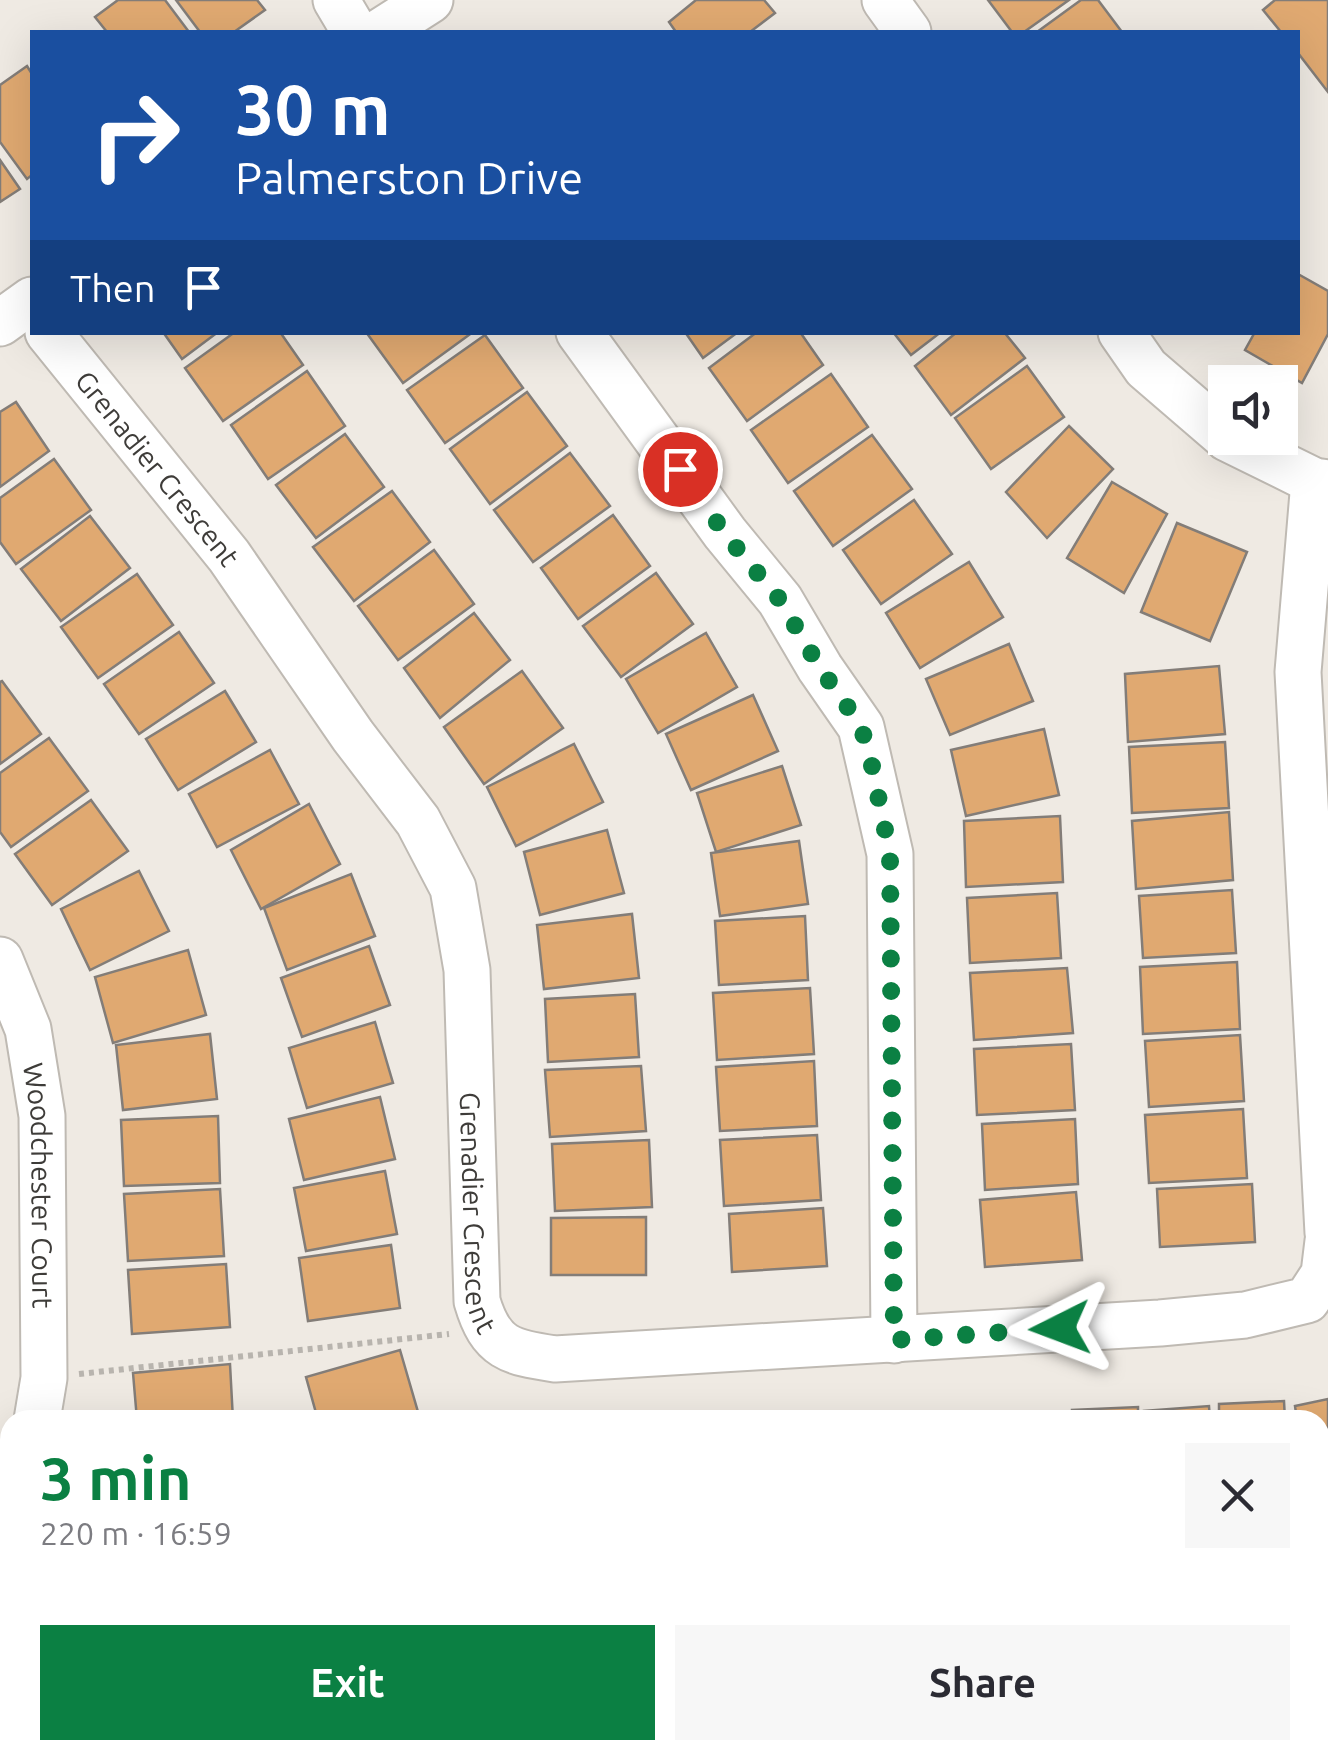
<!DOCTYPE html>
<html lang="en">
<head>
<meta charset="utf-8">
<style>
	:root { --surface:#fff; --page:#f7f7f7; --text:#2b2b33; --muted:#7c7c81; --accent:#0b8043 }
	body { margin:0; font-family:Ubuntu,sans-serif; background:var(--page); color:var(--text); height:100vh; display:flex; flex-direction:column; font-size:38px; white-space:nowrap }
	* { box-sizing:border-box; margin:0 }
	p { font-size:32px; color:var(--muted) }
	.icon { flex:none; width:55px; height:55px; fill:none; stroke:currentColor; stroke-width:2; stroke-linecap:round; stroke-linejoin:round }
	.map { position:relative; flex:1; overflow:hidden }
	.sheet { position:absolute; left:0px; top:1410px; width:1330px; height:350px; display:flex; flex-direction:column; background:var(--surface); border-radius:30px 30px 0 0; box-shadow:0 10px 40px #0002 }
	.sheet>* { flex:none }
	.top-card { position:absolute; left:30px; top:30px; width:1270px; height:305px; border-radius:0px; box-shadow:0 10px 40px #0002; background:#1a4fa0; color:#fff; overflow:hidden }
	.fabs { position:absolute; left:1208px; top:365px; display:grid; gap:20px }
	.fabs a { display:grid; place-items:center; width:90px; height:90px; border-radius:0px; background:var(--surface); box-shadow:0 10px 40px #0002; font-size:50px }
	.pin { position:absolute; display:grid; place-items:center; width:85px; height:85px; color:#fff; margin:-42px; border:5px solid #fff; border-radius:50%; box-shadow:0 2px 10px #0007 }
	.me { position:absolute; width:110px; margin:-55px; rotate:267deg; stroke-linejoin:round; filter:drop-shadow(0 0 8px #0008) }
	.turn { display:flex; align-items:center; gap:35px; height:210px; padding:0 40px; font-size:45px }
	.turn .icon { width:130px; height:130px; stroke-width:2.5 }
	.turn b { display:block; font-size:70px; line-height:85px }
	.then { display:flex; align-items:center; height:95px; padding:0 40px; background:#0003; gap:20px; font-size:38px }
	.round { display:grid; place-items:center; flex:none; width:105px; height:105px; border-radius:0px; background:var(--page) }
	.head { display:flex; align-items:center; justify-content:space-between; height:170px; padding:0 40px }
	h1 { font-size:60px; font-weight:700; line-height:75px; color:var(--accent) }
	.primary-button { display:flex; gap:20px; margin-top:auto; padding:20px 40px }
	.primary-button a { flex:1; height:115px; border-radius:0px; background:var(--accent); color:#fff; font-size:40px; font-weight:700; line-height:115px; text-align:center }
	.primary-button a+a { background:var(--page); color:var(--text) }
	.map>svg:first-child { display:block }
</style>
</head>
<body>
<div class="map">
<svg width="1328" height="1760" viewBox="0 0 1328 1760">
	<rect width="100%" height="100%" fill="#efeae3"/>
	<path fill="#bfe3b6" d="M10,1598v152h172v10h-182v-147z"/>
	<g fill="#e0a971" stroke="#837d78" stroke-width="2.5">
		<path d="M118,0h47l24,32h-82l-12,-15z"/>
		<path d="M176,0h81l8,10 -31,22h-34z"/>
		<path d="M696,0h68l11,13 -25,19h-74l-7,-10z"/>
		<path d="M988,0h81l-45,32h-12z"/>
		<path d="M1081,0h17l24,32h-85z"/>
		<path d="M1275,0h53v92l-30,-39v-21h-17l-18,-22z"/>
		<path d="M27,66l5,8v101l-5,4 -27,-37v-57z"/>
		<path d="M0,160l20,29 -20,13z"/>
		<path d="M1298,274l30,17v43l-26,49 -57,-33 10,-18h43z"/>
		<path d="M163,332h55l-36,27z"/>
		<path d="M235,332h45l23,33 -80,56 -38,-53z"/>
		<path d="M366,332h107l-70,51z"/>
		<path d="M685,332h53l-35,26z"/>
		<path d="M757,332h43l23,33 -76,56 -38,-53z"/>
		<path d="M893,332h48l-30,23z"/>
		<path d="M957,332h47l21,26 -74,57 -36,-49z"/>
		<path d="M485,335l38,53 -78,55 -38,-53z"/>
		<path d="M1027,366l37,51 -73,52 -36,-51z"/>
		<path d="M307,371l38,55 -77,53 -37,-54z"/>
		<path d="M831,374l37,53 -80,56 -37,-53z"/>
		<path d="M527,392l40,54 -77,58 -40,-55z"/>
		<path d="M16,402l33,49 -49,36v-75z"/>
		<path d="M1069,426l44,43 -66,69 -41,-46z"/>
		<path d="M345,434l39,53 -68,51 -40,-53z"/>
		<path d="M872,435l40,54 -79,57 -39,-55z"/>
		<path d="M570,453l40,53 -77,56 -39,-52z"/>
		<path d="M54,459l37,51 -75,54 -16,-22v-44z"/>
		<path d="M1112,482l55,32 -43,79 -57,-35z"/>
		<path d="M392,491l38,51 -76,59 -41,-54z"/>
		<path d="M914,500l38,54 -71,50 -38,-54z"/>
		<path d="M613,515l37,51 -72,53 -37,-51z"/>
		<path d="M90,516l40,52 -69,53 -40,-52z"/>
		<path d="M1177,523l70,29 -37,89 -69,-29z"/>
		<path d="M434,550l40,54 -76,56 -40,-54z"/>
		<path d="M969,562l34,55 -83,51 -34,-55z"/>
		<path d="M656,573l37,51 -72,53 -38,-51z"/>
		<path d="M137,574l36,51 -75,53 -37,-51z"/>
		<path d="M474,613l36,47 -70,58 -36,-50z"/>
		<path d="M179,632l35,51 -75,51 -35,-50z"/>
		<path d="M706,633l31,54 -79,46 -32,-54z"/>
		<path d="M1009,644l24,57 -83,34 -24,-56z"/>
		<path d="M1219,666l6,68 -97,8 -3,-68z"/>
		<path d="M522,671l41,57 -79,56 -40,-57z"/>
		<path d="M2,681l39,53 -41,30v-82z"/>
		<path d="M225,691l31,51 -78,48 -32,-51z"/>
		<path d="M753,695l25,56 -87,39 -25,-56z"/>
		<path d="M1044,729l15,66 -93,21 -15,-66z"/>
		<path d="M49,738l39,53 -77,56 -11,-15v-59z"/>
		<path d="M1225,742l4,66 -97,5 -3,-66z"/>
		<path d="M574,744l29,58 -87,44 -29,-59z"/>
		<path d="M270,750l29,54 -82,43 -28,-53z"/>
		<path d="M782,766l19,59 -85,27 -19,-59z"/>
		<path d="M91,800l37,51 -76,54 -37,-51z"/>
		<path d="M309,804l31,60 -79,45 -30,-59z"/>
		<path d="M1229,812l4,68 -97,9 -4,-68z"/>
		<path d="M1060,816l3,66 -97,5 -2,-66z"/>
		<path d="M607,830l17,63 -84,22 -16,-63z"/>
		<path d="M799,841l9,63 -88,12 -9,-63z"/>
		<path d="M139,871l30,60 -79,39 -29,-61z"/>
		<path d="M351,874l24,62 -88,34 -23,-62z"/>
		<path d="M1232,890l4,63 -93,5 -4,-62z"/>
		<path d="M1057,893l4,65 -91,5 -3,-65z"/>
		<path d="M632,914l7,64 -95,11 -7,-64z"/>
		<path d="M805,916l3,64 -89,5 -4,-64z"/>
		<path d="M369,946l21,59 -88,32 -21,-59z"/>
		<path d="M188,950l18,65 -93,28 -18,-66z"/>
		<path d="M1237,962l3,67 -97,5 -3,-67z"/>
		<path d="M1067,968l6,65 -99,7 -4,-67z"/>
		<path d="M810,988l4,66 -97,6 -4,-67z"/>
		<path d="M635,994l4,63 -91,5 -3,-63z"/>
		<path d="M375,1022l18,61 -86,25 -18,-60z"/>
		<path d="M210,1034l7,65 -94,11 -7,-65z"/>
		<path d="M1240,1035l4,66 -95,6 -4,-66z"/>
		<path d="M1071,1044l4,66 -98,5 -3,-66z"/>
		<path d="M814,1061l3,65 -97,5 -4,-64z"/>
		<path d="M641,1066l5,65 -96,6 -5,-67z"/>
		<path d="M380,1097l15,62 -91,21 -15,-61z"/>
		<path d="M1243,1109l4,69 -98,5 -4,-68z"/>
		<path d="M218,1116l2,67 -96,3 -3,-66z"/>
		<path d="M1075,1119l3,65 -93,6 -3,-66z"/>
		<path d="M817,1135l4,65 -97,6 -4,-66z"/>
		<path d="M649,1140l3,67 -97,4 -3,-67z"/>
		<path d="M385,1171l12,63 -91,17 -12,-63z"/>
		<path d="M1252,1184l3,58 -95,5 -3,-58z"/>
		<path d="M220,1189l4,67 -96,5 -4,-67z"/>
		<path d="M1076,1192l6,68 -97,7 -5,-67z"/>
		<path d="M823,1208l4,58 -95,6 -3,-58z"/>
		<path d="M646,1217v58h-95v-57z"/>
		<path d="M391,1245l9,63 -92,13 -9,-63z"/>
		<path d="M226,1264l4,63 -98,7 -4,-64z"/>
		<path d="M400,1350l18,62 -27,8h-73l-12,-43z"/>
		<path d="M230,1364l3,56h-96l-4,-47z"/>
		<path d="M1328,1399v92l-8,2v-73h-23l-2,-14z"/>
		<path d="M1284,1401l1,19h-66v-16z"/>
		<path d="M1209,1406l1,14h-65l-1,-9z"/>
		<path d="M1138,1407v13h-66v-10z"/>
		<path d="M1065,1414v6h-66v-3z"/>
		<rect x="1320" y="1578" width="8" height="89"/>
	</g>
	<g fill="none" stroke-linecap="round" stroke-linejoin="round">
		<defs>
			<g id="minor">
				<path d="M336,0l19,32"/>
				<path d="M885,0l23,32"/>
				<path d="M380,32l50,-32"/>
				<path d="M0,323l32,-23"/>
				<path id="s1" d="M48,332l181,224 124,180 65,85 35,67 14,82 10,331c14,48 33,51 78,58l605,-36 85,-8 62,-15 17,-26 4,-33"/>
				<path d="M579,332l146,201 55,67 40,68 41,59 29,127 4,486"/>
				<path d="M1121,332l25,36 79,68"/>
				<path d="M1227,438l87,43 14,2"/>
				<path d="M1314,481l-16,191 30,561"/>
				<path id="s2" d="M0,960l28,69 14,87 2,262 -7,42"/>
				<path d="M1140,1760l188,-7"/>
			</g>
		</defs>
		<use href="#minor" stroke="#bfbab3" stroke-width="49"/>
		<g stroke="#b8b4ae" stroke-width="6" stroke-dasharray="5 5" stroke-linecap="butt">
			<path d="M79,1374l370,-40"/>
			<path d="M0,1597l10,-18"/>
			<path d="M150,1750l6,10"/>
		</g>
		<use href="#minor" stroke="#fff" stroke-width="45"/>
	</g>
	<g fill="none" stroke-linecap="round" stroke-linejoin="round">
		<path stroke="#0b8043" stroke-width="18" stroke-dasharray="0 32.4" d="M680,469l45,65 55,66 40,68 41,58 11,40 18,88 4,486 166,-12"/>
	</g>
	<g text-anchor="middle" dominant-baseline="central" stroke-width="8" stroke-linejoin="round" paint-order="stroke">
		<g font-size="28" fill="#3e3c39" stroke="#efeae3">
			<text stroke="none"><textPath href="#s1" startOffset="175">Grenadier Crescent</textPath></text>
			<text stroke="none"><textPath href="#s2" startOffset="232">Woodchester Court</textPath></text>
			<text stroke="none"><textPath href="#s1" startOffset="1015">Grenadier Crescent</textPath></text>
		</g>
	</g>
</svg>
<div class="fabs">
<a><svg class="icon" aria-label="sound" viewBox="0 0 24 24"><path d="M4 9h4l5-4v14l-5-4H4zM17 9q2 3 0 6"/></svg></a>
</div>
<div class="pin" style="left:680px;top:469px;background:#d93025"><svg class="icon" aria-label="arrive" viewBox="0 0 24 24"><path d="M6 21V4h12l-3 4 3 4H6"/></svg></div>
<svg class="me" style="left:1060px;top:1328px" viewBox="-20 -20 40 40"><path d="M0-17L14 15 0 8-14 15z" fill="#0b8043" stroke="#fff" stroke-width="4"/></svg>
<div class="top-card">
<div class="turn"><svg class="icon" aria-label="right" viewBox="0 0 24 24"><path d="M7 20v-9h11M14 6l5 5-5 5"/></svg><div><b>30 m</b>Palmerston Drive</div></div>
<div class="then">Then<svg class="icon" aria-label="arrive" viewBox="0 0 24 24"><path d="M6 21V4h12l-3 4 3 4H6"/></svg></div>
</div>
<section class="sheet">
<div class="head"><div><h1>3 min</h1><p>220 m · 16:59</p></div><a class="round"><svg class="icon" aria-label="close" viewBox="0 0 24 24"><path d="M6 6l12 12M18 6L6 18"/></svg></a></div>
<div class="primary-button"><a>Exit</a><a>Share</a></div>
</section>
</div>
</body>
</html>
